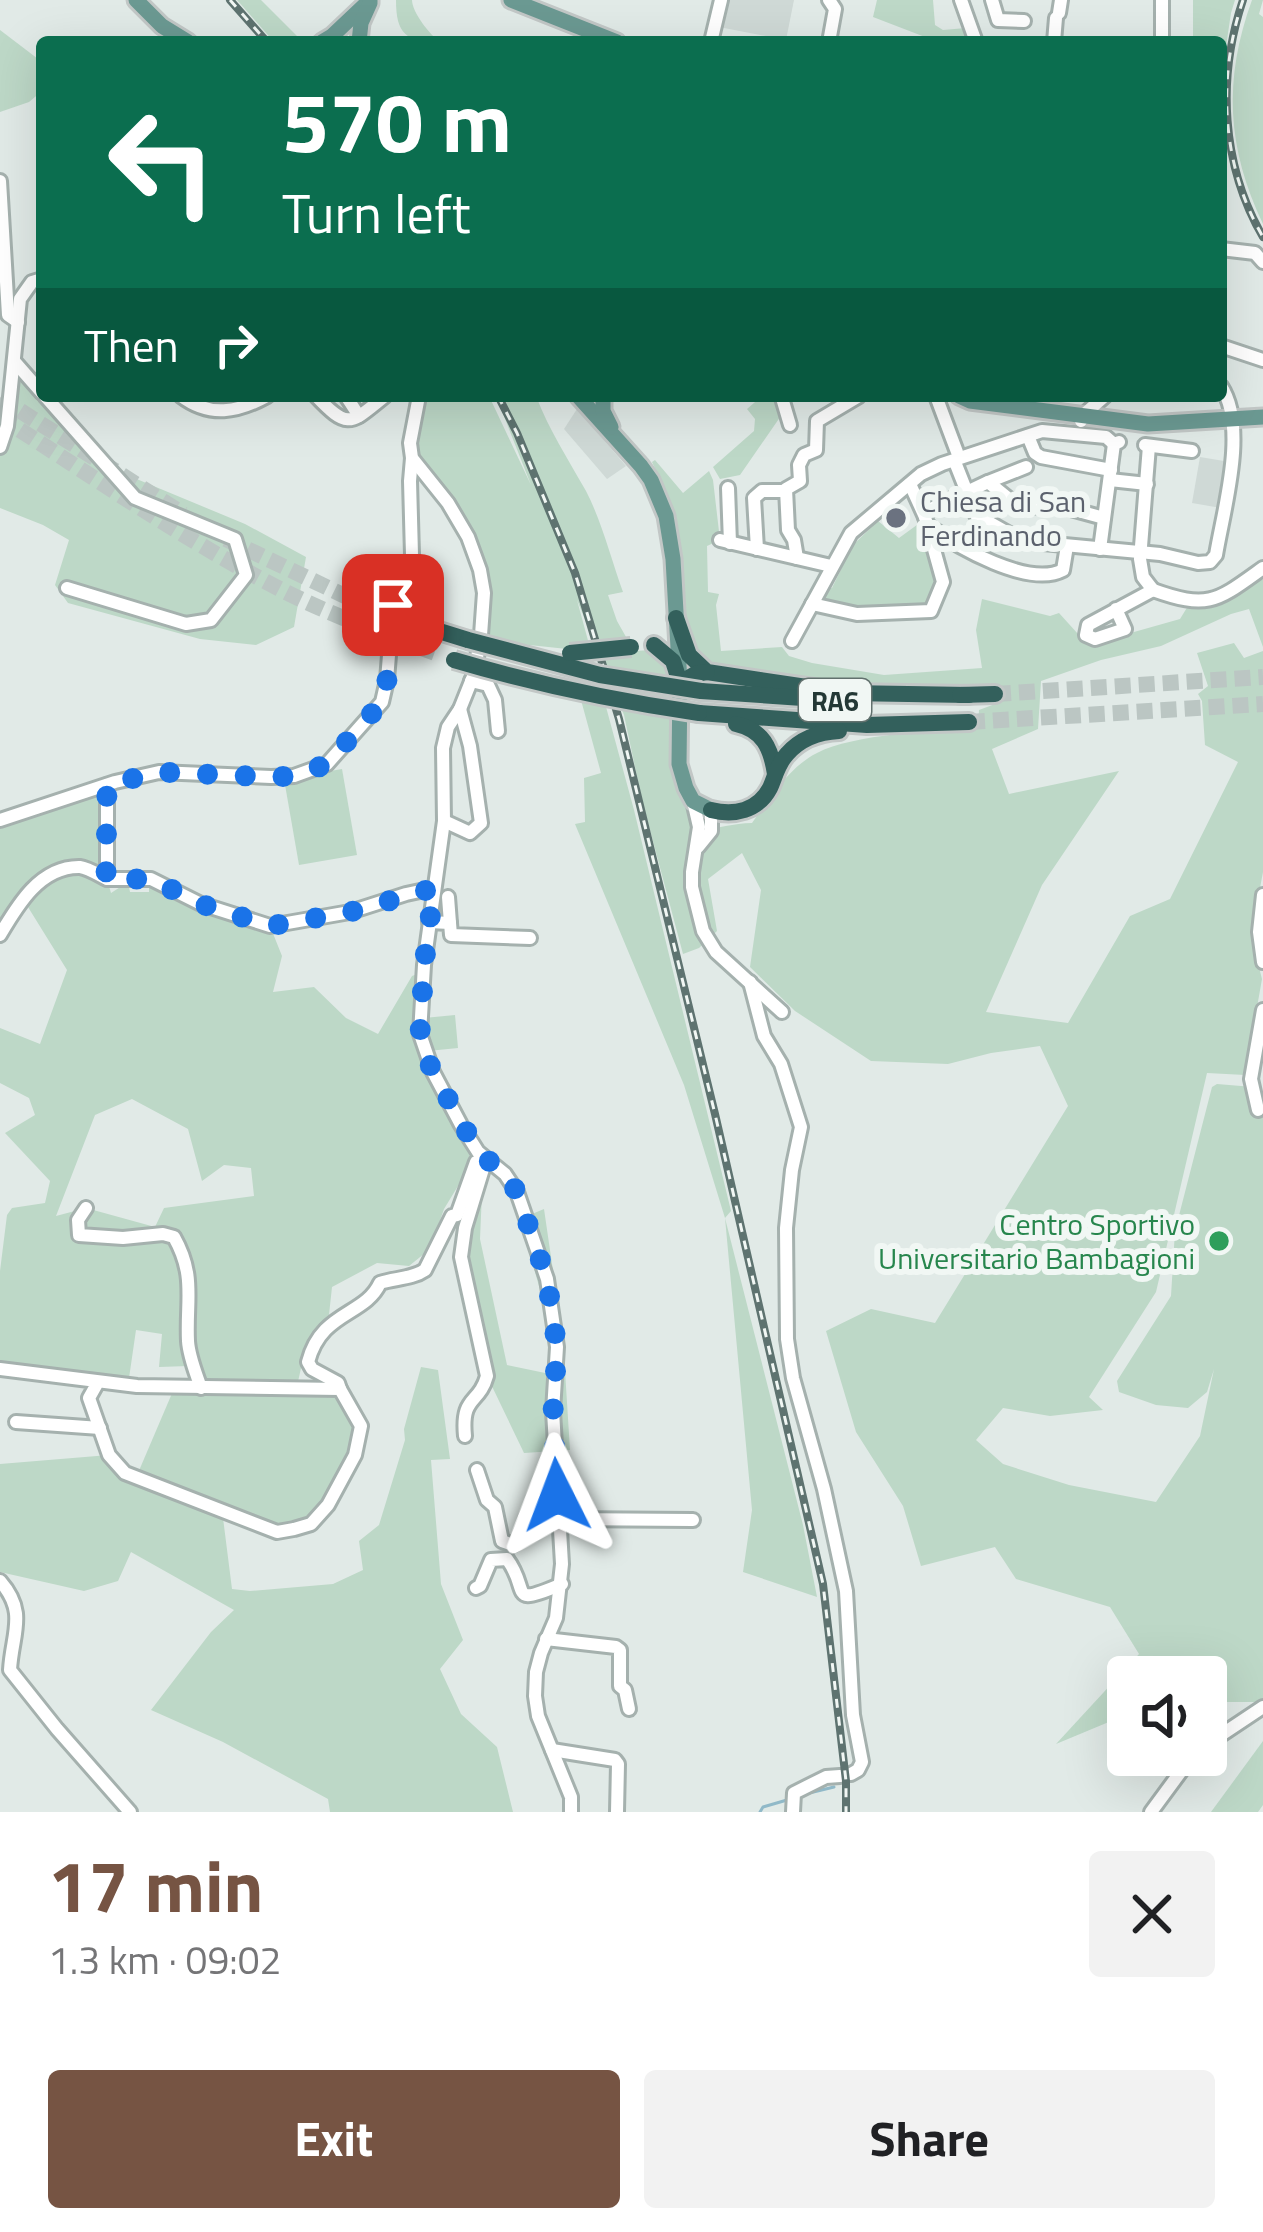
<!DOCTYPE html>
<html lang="en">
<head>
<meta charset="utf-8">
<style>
	:root { --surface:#fff; --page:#f2f2f2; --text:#202124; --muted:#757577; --accent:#765443 }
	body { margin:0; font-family:"Titillium Web",sans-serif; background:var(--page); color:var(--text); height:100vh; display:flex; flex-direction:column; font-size:45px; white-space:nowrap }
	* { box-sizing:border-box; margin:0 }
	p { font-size:39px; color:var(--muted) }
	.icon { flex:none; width:66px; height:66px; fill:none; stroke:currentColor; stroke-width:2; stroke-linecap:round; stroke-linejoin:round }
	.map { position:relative; height:1812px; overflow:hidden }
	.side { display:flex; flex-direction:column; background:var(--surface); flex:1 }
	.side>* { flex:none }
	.top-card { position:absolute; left:36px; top:36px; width:1191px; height:366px; border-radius:12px; box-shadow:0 12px 48px #0002; background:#0b6e4f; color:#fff; overflow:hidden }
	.buttons { position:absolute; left:1107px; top:1656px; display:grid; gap:24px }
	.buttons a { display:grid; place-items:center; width:120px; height:120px; border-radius:12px; background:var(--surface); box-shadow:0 12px 48px #0002; font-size:60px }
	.pin { position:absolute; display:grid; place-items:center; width:102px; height:102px; color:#fff; margin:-51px; border-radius:24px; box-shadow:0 6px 18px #0006 }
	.me { position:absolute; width:132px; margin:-66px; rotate:357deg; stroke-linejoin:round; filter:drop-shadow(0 0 9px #0008) }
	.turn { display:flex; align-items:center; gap:42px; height:252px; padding:0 48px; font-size:54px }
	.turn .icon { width:156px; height:156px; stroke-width:2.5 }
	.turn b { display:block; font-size:84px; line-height:102px }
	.then { display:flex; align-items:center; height:114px; padding:0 48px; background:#0003; gap:24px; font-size:45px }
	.round { display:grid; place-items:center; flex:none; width:126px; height:126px; border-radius:12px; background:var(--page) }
	.headline { display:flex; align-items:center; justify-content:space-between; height:204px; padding:0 48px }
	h1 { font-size:72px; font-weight:700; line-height:90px; color:var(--accent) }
	.primary-button { display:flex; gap:24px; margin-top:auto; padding:24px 48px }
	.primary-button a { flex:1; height:138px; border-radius:12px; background:var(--accent); color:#fff; font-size:48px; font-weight:700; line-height:138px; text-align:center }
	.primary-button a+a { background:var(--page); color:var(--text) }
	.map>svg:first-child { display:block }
</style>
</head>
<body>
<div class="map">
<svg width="1263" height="1812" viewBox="0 0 1263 1812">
	<rect width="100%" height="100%" fill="#e1eae7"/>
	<g fill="#cfd9d6">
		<path d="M727,0h67l-8,40 -67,-13z"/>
		<path d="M577,409l49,57 -19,13 -43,-50z"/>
		<path d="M1200,457l30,5 -9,46 -29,-5z"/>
	</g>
	<g fill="#bdd8c7" fill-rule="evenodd">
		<path d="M237,0h24l36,36 -23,6z"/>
		<path d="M396,0h16c0,12 18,35 28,42 -34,0 -44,-8 -44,-42z"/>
		<path d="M877,0h56l2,25 8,5 23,-2 6,14h-34l-65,-25z"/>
		<path d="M1193,0h42l-4,13 -10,67v-38h-28z"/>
		<path d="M1252,0h11l-4,14 4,3v207c-36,-76 -40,-144 -11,-224z"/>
		<path d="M0,30l42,32v29l-13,11 -29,10z"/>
		<path d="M14,361l113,114 118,49 61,33 -12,70 -38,18 -56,-6 -132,-36 -13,-18 14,-45 -26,-15 -43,-17v-61z"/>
		<path d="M419,396h70l42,89 -35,-89h40c13,34 32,63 50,95 16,31 25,68 37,101l-15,3 9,26 17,30 19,-1 14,10 9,37 -5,27 6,60 19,45c20,1 36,-6 56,-6 18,-25 37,-56 65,-70 36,-19 120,-23 161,-24l1,-19 16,-6 -6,-15 -129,3 -134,-21 -29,-10 -11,-26 -6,-95 -11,-42 -17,-36 3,-2 28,33 26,-22 4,9 7,60 -13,6 1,46 11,2 -3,11 5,46 61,-4 7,9 23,7 72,12 98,-7 -6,-38 6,-31 68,17 9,-3 29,32 92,-26 8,-13c30,1 51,-13 75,-30v71l-14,-38 -18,5 -70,32 -60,14 -60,21 -3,48 -46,20 17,45 110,-23 -77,114 -56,127 82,11 62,-107 40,-17 68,-137 -33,-17 -3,-44 -4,-7 10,-8 -11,-33 37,-10 10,15 19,-7v221l-12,64 11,43 -17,96 -38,-2 -51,219 -67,105 14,13 -53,6 -47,-8 -27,32 27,24 66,21 87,17 44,-66 14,-67 -7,23 -19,16 -32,-3 -37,-13 -2,-11 54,-85 4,-65 37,-144 5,-3 36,3 10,23v592h-57v-25h-78v37l-72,30 83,-90 -29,-47 -94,-28 -21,-32 -74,19 -18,-60 -47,-74 -30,-101 45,-22 64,14 133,-217 -28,-60 -49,7 -43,11 -77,-3 -76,-50 -45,-44 11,-77 -19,-37 -34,26 9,52 -18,17 -16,6 -41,-154 -18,-85 -47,-115 57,210 97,401 -6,7 78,307 14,72 -74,-25 9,-62 -27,-292 -41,-133 -109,-261 10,-2 -1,-44 17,-5 -34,-124 -47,-5 -39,-9 3,-42 -16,-56 -50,-69 -8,-25z"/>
		<path d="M762,396h20l3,14 -45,65 -20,4 -7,-12 41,-36 1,-12 -8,-10z"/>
		<path d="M878,521l21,17 22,-16 18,54 -11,31 -71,4 -38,-10 6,-15 7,2 21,-43z"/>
		<path d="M342,769l15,86 -58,10 -15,-86z"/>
		<path d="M107,785v94l4,14 17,-11 2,10h19v-11l121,45 12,30 -9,36 41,-5 32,31 32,16 34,-58 8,-3 -5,61 49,104 8,25 -28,46 -14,40 -21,17 -32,-3 -45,24 -4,37 -22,22 -9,40 -92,-2 -17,-18 -29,1 3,-33 -26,-4 -8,55 -128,-16v-98l7,-56 5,-7 33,-5 5,-22 -45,-48 30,-18 -6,-17 -29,-15v-55l40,16 27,-74 -44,-71 -23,36v-115zM132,1099l56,30 14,52 22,-16 27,3 3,28 -90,12 -9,19 -69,-19 -30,8 39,-101z"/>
		<path d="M455,1015l3,33 -30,3 -4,-33z"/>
		<path d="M483,1169l-3,70 27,126 43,9 2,-42 -32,-113 24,-10 19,130 7,111 -46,3 -37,-77 -26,-119z"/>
		<path d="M421,1367l17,3 12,89 -19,1 10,124 22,56 -23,29 21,45 36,33 16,65h-183l-2,-13 -105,-57 -72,-32 60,-78 23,-22 -103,-58 -13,29 -34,10 -84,-19v-108l109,-9 16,18 97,37 10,79 18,2 83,-7 30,-14 -4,-29 20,-16 26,-85 -1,-11z"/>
		<path d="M173,1391h167l16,35 -6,33 -37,62 -30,7 -145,-55z"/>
		<path d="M1263,1741v64l-5,7h-47z"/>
	</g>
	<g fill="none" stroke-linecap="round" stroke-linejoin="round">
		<g stroke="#90b9c8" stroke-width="3">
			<path d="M801,1795l33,-8"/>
			<path d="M760,1812l3,-5 24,-7"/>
		</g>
		<g stroke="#bbc6c3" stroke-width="16" stroke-dasharray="16 8" stroke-linecap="butt">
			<path d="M0,398l183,116"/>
			<path d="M0,417c90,58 180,120 276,170 52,27 107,47 162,67"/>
			<path d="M226,539l144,69 69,23"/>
			<path d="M995,694l268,-17"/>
			<path d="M969,722l294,-18"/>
		</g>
		<defs>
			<g id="minor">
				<path d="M961,0l15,42"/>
				<path d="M992,0l6,20 26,1"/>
				<path d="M1162,0v42"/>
				<path d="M1059,13l2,-13"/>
				<path d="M711,42l10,-42"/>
				<path d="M829,42l6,-33 -6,-9"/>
				<path d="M1054,42l2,-24"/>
				<path d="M0,181l8,134 10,7"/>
				<path d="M1221,249l34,4 8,9"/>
				<path d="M1221,346l42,14"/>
				<path d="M14,361l28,32"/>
				<path d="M45,396l90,102 100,41 11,36 -35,45 -25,4 -119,-36"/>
				<path d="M181,396c29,22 57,16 86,0"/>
				<path d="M316,396c33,35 35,27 69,0"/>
				<path d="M346,396l13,20"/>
				<path d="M419,396l-9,47 2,15 36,45 20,34 12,33 4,23 -3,42 -7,39 -14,35 -12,18 -5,21 1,73 -20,144 -4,69 13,38 28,53 17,27 27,22 12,18 30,87 10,68 -4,64 9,153 -6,54 -15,35 -5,19 -1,24 3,20 33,81v15"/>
				<path d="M786,396l-4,2 8,27"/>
				<path d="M936,396l21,56"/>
				<path d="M1081,421l1,-5 23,-20"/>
				<path d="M1028,436l7,17 6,4 70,13"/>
				<path d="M1145,445l47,6"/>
				<path d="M0,447l7,-21 13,-127 12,-17 10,-3"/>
				<path d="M955,462l21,53 46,26 138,13 38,9 12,-1 6,-7c8,-48 32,-127 5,-169"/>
				<path d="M1110,480l37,4"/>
				<path d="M988,482l38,-15"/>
				<path d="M910,484l15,33"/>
				<path d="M728,488l2,55"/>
				<path d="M929,526c28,21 100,62 134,44l4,-24"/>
				<path d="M720,540l111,26"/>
				<path d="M757,549l-3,-51 8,-7h24"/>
				<path d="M1100,549l14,-105"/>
				<path d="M797,558l-3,-18 -6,-10 -2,-41 14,-8 -1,-16 5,-10 12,-5 1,-29 42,-25"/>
				<path d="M1153,590c56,20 64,11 110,-22"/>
				<path d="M812,604l45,10 74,-3 12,-29 -18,-65 4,-7 59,-28 31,25 41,-1 44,12"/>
				<path d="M1116,609l9,20 -30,10 -9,-4 2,-10 65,-35 -10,-13 -3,-18 9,-113"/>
				<path d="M792,641l59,-108 70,-59 21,-10 100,-33 64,6 8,7 5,-2"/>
				<path d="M471,681l17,4 7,15 3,31"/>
				<path d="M107,785v94h44l50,25 69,22 80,-14 56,-18 28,-6"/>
				<path d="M693,801l6,26 -7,45v15l11,44 13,21 66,60"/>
				<path d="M0,820l115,-38 44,-10 112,5 23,-1 33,-12 55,-62 5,-22 6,-75 19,-50 -2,-74 2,-23"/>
				<path d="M444,821l26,12 11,-10 -11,-77 -10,-37"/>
				<path d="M698,847l13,-16v-21"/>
				<path d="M1263,895l-4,37 4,30"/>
				<path d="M448,897l2,26"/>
				<path d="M429,922l21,1 1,12 79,3"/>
				<path d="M0,935c17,-29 40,-69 80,-68 8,1 19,8 27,12"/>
				<path d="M750,982l14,54 17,28 20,63 -9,43 -6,58 1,111 6,39 31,111 22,102 7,124 9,47 -4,8 -7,4"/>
				<path d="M1258,1110l-7,-31 12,-69"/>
				<path d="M86,1208l-8,12 1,15 44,3 40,-4 11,3c22,39 12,63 14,104 1,16 8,32 13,47"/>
				<path d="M0,1369l137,17 203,3 21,37 -6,29 -27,50 -17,19 -17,5 -17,3 -152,-59 -16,-18 -20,-57 9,-16"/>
				<path d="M340,1389l-2,-6 -26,-14 -4,-7c13,-51 57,-46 72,-79 14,-5 32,-4 45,-13l27,-54 5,-1 19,-53 10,-3"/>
				<path d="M16,1422l84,6"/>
				<path d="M465,1436c-4,-41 14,-31 22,-60l-26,-119 4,-29 21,-69"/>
				<path d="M477,1470l10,30 8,7 7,34 11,4 6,-6 27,-64 9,-4"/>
				<path d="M559,1519l134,1"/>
				<path d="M0,1581c28,32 12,52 10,89l47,59 73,83"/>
				<path d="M476,1588l4,-2 11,-26 16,-1c24,32 -1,49 55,25"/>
				<path d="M546,1639l70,8 4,3v36l5,4 4,19"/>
				<path d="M1206,1745l57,-38"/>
				<path d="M552,1750l63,10 3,4 -1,48"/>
				<path d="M793,1812l1,-19 32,-16 14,-1"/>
				<path d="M1151,1812l42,-57"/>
			</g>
			<g id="major">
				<path d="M136,0l26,26 26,16"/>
				<path d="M511,0l106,42"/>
				<path d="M322,42l10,-6 38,-36"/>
				<path d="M359,42l2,-19 9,-20"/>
				<path d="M578,396l63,70 10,14 15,36 7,43 7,124 -1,81 7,24 7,13 18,9"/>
				<path d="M603,396v15l8,16"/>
				<path d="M959,396l11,5 178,23 115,-7"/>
			</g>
			<g id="highway">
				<path d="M676,618l13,37 18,17 140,21 122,2"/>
				<path d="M439,631l29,9"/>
				<path d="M654,645l19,16 7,22 15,-9 12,-2"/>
				<path d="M701,691l131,9"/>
				<path d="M960,695l35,-1"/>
				<path d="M699,713l168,12 102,-3"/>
				<path d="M736,724c27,6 35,24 39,50"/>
				<path d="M711,810c23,6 47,1 59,-22 5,-11 8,-25 17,-34 13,-15 32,-22 52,-23"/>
			</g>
		</defs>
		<use href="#minor" stroke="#a5b1ae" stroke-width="18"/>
		<use href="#major" stroke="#c2c7c6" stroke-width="21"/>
		<use href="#highway" stroke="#c2c7c6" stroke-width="22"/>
		<use href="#minor" stroke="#fff" stroke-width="12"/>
		<use href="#major" stroke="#6b9992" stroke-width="15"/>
		<use href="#highway" stroke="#33605c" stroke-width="16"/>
		<defs>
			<g id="rail">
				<path d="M230,0l37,42"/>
				<path d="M1243,0c-26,77 -22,165 20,237"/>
				<path d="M498,396l19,37 58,140 44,146 96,395 108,470 23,197v31"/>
			</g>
		</defs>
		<use href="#rail" stroke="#5e7370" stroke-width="8"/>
		<use href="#rail" stroke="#f1f7f4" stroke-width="3" stroke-dasharray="9" stroke-linecap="butt"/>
		<defs>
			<g id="highway-bridge">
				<path d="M468,640l132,35 101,16"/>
				<path d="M570,653l61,-6"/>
				<path d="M454,660c81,24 162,41 245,53"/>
			</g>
		</defs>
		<use href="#highway-bridge" stroke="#c2c7c6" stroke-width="22" stroke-linecap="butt"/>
		<use href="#highway-bridge" stroke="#33605c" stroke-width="16"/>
	</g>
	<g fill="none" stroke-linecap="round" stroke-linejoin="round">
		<path stroke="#1a73e8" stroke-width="21" stroke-dasharray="0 37.8" d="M393,605l-6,75 -5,22 -55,62 -33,12 -23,1 -112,-5 -52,13 -1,94h45l50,25 69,22 80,-14 84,-24 -10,77 -4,69 2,12 11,26 45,80 27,22 12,18 30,87 10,68 -4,65 4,83"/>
	</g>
	<circle fill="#6b7280" stroke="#f1f7f4" stroke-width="4.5" cx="896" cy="518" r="12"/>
	<circle fill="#2e9e5b" stroke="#f1f7f4" stroke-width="4.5" cx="1219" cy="1241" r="12"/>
	<g text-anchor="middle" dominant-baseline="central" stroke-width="12" stroke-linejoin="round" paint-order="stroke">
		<rect fill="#f1f7f4" stroke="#62716e" stroke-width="3" x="799" y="679" width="72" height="42" rx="9"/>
		<g font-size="27" font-weight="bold" fill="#243835">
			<text x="835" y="700">RA6</text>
		</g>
		<g font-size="30" fill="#5b616d" stroke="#f1f7f4" text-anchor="start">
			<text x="920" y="501">Chiesa di San<tspan x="920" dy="34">Ferdinando</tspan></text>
		</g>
		<g font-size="30" fill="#27864d" stroke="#f1f7f4" text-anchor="end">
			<text x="1195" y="1224">Centro Sportivo<tspan x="1195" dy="34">Universitario Bambagioni</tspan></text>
		</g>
	</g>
</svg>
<div class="buttons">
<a><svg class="icon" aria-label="sound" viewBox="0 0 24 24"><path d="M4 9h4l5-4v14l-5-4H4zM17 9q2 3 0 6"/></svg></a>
</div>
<div class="pin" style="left:393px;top:605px;background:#d93025"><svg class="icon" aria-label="arrive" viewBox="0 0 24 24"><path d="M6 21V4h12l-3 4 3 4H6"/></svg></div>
<svg class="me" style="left:557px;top:1495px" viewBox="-20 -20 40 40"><path d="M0-17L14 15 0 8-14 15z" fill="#1a73e8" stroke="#fff" stroke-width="4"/></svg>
<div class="top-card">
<div class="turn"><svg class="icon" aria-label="left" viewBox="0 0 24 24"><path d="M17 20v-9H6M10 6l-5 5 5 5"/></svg><div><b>570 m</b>Turn left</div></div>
<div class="then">Then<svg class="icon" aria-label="right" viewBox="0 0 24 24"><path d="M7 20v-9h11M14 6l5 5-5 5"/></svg></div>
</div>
</div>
<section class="side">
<div class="headline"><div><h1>17 min</h1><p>1.3 km · 09:02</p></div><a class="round"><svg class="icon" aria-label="close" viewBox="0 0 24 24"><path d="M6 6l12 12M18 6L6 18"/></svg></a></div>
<div class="primary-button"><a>Exit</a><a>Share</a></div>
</section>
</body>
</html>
